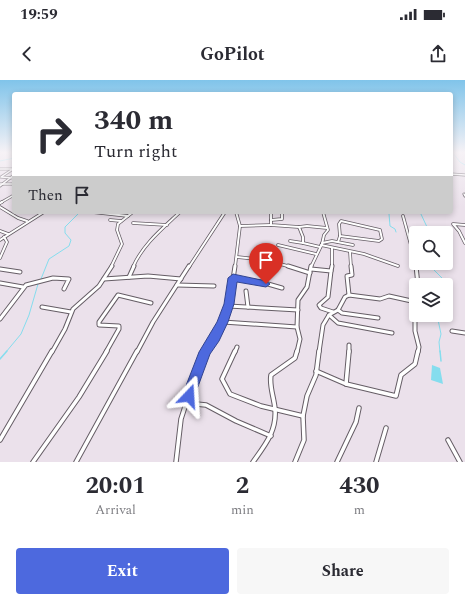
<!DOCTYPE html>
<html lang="en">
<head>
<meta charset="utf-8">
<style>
	:root { --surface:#fff; --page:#f7f7f7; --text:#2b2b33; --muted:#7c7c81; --accent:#4d69de }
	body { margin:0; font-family:Spectral,serif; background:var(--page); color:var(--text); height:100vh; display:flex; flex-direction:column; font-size:15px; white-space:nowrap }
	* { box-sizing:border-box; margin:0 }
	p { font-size:13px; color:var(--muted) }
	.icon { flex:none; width:22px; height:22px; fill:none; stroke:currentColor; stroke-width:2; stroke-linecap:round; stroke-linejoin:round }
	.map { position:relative; height:382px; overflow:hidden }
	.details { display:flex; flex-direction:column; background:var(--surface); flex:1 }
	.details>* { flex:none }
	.guide { position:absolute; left:12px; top:12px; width:441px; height:122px; border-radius:4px; box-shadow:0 2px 6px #0003; background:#fff; color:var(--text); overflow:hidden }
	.tools { position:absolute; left:409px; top:146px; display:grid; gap:8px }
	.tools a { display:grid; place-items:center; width:44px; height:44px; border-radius:4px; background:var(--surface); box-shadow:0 2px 6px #0003; font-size:20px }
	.pin { position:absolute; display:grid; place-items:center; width:34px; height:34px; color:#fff; margin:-41px -17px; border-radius:50% 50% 50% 0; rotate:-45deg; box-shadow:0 0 4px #0007 }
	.pin .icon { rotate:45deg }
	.me { position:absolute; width:44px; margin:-22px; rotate:20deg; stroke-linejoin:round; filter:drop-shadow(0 0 3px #0008) }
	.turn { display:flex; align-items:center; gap:14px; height:84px; padding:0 16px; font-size:18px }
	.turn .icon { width:52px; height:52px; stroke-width:2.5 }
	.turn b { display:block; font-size:28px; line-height:34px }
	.then { display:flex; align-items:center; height:38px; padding:0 16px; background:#0003; gap:8px; font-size:15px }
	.eta { display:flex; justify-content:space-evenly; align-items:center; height:68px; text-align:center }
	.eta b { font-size:24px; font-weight:700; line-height:28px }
	.button { display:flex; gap:8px; margin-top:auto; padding:8px 16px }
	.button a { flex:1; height:46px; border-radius:4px; background:var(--accent); color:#fff; font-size:16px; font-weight:700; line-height:46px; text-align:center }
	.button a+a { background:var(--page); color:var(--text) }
	.status { display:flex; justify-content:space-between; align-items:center; height:28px; padding:0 20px; background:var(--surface); direction:ltr }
	.status svg { height:11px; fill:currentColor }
	header { display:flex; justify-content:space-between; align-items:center; height:52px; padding:0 16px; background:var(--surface); font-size:18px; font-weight:700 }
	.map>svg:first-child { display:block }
</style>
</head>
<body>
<div class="status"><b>19:59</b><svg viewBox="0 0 49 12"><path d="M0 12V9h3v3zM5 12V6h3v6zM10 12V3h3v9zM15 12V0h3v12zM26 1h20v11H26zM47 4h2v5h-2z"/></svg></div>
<header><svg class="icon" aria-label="back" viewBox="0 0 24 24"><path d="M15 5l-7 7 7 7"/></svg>GoPilot<svg class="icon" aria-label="share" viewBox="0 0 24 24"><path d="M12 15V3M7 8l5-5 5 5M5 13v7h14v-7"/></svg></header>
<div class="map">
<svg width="465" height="382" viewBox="0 0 465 382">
	<rect width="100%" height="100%" fill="#ebe1eb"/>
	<path fill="#85ddee" d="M432,285l8,3 3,16 -12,-4z"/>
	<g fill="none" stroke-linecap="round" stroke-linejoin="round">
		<g stroke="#85ddee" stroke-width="1">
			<path d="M453,73l7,9 5,3"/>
			<path d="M0,81l14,-3"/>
			<path d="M391,132l-2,2 1,12 5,3 1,3"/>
			<path d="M420,132l7,15 -3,1 2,5"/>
			<path d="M434,183v7l11,11 -1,4"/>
			<path d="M41,199l8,-20 20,-13 2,-6 -6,-7v-6l15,-15"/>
			<path d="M437,235l4,19 -2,8 1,10"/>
			<path d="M6,272l15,-18 8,-19 9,-31"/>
		</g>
		<g stroke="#85ddee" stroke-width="1.5">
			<path d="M440,271l1,10"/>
			<path d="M0,279l7,-8"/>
		</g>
		<defs>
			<g id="minor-far3">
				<path d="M0,89h13l-12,8 13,1"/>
				<path d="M451,94l14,1"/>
				<path d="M0,104h14"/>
				<path d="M0,106l14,-11"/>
				<path d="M464,114l1,2"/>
				<path d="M0,123l14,-8"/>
			</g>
			<g id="minor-far2">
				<path d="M0,123l2,-1"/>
				<path d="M0,127l18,11 9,3"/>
				<path d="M92,132l36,4 -10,8 -1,6 5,14 -11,23"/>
				<path d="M271,132v13l28,2 4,10v6l17,4"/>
				<path d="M128,136l5,-4"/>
				<path d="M403,136l14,51"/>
				<path d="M110,140l11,1"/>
				<path d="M271,140l11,-1v-7"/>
				<path d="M341,141l39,9 2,9 -3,2 -39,-5 -1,-12z"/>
				<path d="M133,143l34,2"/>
				<path d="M465,145l-12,-1 6,7 6,12"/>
				<path d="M240,146l31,-1"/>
				<path d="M299,147l8,-1 20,2"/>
				<path d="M0,151l8,3"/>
				<path d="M0,160l44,-28"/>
				<path d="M290,161l13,2"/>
				<path d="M338,162l2,-6"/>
				<path d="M322,163l10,-2 21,4"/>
				<path d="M278,165l38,9"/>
				<path d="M321,165l43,9 34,12"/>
				<path d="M350,172l1,15"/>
				<path d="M237,177l29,3 25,7"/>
				<path d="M0,178l7,-16 -3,-5"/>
				<path d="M133,187c10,-23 29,-38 47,-55"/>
				<path d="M189,187l36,-55"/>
				<path d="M235,187l5,-41 -4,-14"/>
				<path d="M311,187l11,-23 2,-9 4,-5 -5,-18"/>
				<path d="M332,187v-19"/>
			</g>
			<g id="minor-far1">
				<path d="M288,186l22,7"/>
				<path d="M416,186l2,19"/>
				<path d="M0,189l20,3"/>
				<path d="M311,189l20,2 -3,26 -9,8 2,3 12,4"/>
				<path d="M331,191l1,-5"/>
				<path d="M129,197l5,-11"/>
				<path d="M233,198l28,4 21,6"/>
				<path d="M104,199l44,-3 33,3"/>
				<path d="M0,203l23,4"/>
				<path d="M177,205l37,1"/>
				<path d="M246,211l2,16"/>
				<path d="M349,215l-2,-19 5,-1 -1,-9"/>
				<path d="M228,226l70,4"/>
				<path d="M42,227l29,5"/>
				<path d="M415,228v23l4,16 -1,5"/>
				<path d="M338,230l4,3 36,5"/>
				<path d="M329,235l9,8 54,10"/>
				<path d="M0,239l26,-34 27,-7 16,1 -5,10"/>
				<path d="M223,242l74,5"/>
				<path d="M452,251l13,2"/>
				<path d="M349,265v7"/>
				<path d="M52,272l13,-23 8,-20 26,-23 13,-20"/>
				<path d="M106,272l13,-23v-3l-20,-1v-3l19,-27 33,8"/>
				<path d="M137,272l16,-30 36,-56"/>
				<path d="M205,272c21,-29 25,-51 30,-86"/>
				<path d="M235,272l2,-5"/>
				<path d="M297,272l3,-13 -3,-12 1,-27 9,-13 4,-21"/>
				<path d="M319,272l4,-27 6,-10 9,-5 7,-13 4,-2 31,4 9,-3 27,6"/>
			</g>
			<g id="minor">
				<path d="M235,271l-13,28 8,15 31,12 42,10 4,-20 9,-21 3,-24"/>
				<path d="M316,291l30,13 50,12 5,-21 14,-11 3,-13"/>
				<path d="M346,304l3,-33"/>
				<path d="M186,323l20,2 30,16 35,15"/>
				<path d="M0,360l52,-89"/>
				<path d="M448,360l12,22"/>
				<path d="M33,382l46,-65 28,-46"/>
				<path d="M76,382l61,-111"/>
				<path d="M176,382l5,-43 10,-31 15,-37"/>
				<path d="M253,382c12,-17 24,-31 22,-53 -1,-12 -6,-23 -4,-34l24,-17 2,-7"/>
				<path d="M295,382l9,-22 -1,-24"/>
				<path d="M337,382l19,-40 3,-14"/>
				<path d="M376,382l10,-34"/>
			</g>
		</defs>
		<use href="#minor-far3" stroke="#655d65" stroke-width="3"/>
		<use href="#minor-far2" stroke="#655d65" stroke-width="3.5"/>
		<use href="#minor-far1" stroke="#655d65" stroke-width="5"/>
		<use href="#minor" stroke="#655d65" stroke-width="5.5"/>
		<use href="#minor-far3" stroke="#fff" stroke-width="1.5"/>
		<use href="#minor-far2" stroke="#fff" stroke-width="2"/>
		<use href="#minor-far1" stroke="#fff" stroke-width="3"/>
		<use href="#minor" stroke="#fff" stroke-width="3.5"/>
	</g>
	<linearGradient id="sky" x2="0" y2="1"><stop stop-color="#80c4ea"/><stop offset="0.57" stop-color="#f6f2f6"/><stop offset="1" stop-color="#f6f2f6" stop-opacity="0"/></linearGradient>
	<rect width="465" height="127" fill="url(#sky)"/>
	<path fill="#4d69de" stroke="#324490" d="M233,194l33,7 4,3 -4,3 -29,-5 -3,22 -6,18 -9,19 -9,13 -17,46 -4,2 -5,-2 -2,-4 17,-44 18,-30 7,-18 4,-26z"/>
</svg>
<div class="tools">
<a><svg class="icon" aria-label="search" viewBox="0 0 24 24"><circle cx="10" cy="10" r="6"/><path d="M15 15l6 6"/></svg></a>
<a><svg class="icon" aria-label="layers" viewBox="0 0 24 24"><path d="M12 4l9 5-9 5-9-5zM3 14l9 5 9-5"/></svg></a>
</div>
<div class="pin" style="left:266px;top:204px;background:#d93025"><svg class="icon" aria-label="arrive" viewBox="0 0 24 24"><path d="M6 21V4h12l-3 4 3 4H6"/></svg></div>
<svg class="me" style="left:189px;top:316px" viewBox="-20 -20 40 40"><path d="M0-17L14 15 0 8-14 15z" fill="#4d69de" stroke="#fff" stroke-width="4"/></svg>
<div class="guide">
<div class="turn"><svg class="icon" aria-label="right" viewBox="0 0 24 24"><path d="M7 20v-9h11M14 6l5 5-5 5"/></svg><div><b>340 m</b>Turn right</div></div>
<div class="then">Then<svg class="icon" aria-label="arrive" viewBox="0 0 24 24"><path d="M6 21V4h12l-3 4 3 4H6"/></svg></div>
</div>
</div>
<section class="details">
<div class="eta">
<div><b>20:01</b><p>Arrival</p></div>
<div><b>2</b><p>min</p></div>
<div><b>430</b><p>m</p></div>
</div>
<div class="button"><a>Exit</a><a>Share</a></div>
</section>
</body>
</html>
